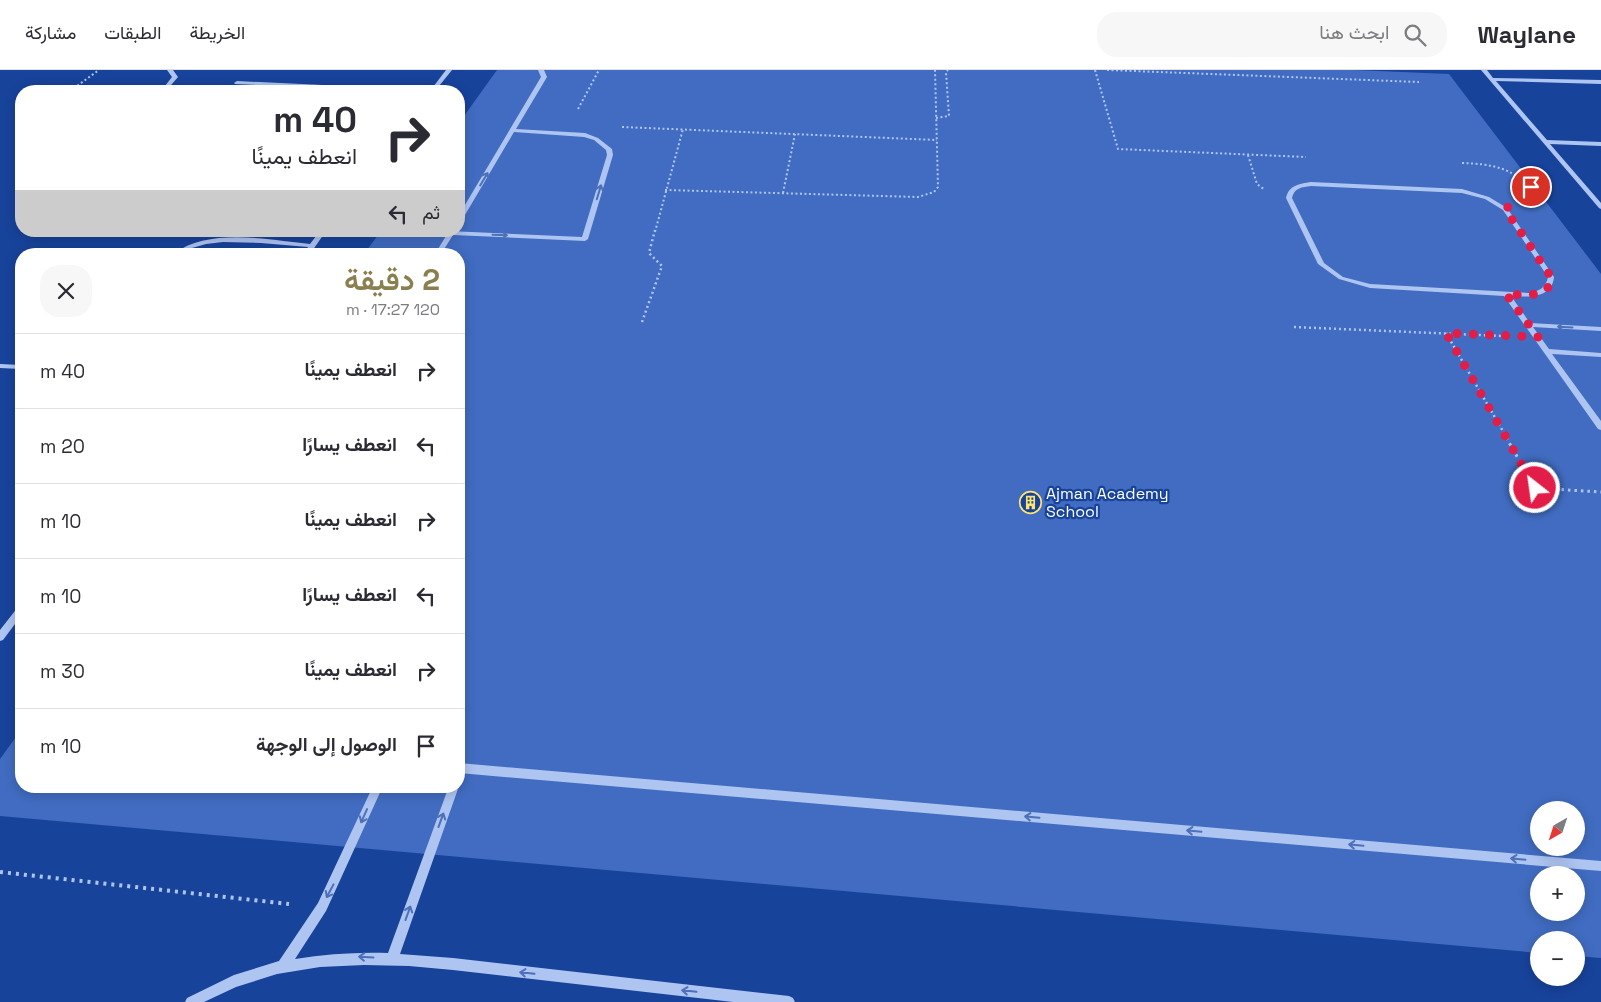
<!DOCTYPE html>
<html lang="ar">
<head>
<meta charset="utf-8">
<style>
	:root { --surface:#fff; --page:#f7f7f7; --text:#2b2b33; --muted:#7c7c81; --line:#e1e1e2; --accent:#8a7f4e }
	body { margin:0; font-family:"Space Grotesk",Vazirmatn,sans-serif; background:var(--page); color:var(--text); direction:rtl; height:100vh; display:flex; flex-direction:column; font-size:19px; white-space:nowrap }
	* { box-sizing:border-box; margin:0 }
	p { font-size:16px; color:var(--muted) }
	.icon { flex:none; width:28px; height:28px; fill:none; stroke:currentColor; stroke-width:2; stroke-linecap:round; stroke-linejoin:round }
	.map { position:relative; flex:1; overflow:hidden; direction:ltr }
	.panel { position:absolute; left:15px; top:178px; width:450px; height:545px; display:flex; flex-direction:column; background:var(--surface); border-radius:20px; box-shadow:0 2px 12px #0003; direction:rtl }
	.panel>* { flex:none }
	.banner { position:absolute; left:15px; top:15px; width:450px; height:152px; border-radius:20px; box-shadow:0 2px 12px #0003; direction:rtl; background:#fff; color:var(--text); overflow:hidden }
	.needle { width:32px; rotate:219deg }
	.controls { position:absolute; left:1530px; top:731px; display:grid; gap:10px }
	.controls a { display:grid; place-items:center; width:55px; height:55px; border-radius:50%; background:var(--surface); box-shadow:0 2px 12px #0003; font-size:25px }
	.pin { position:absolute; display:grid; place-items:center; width:42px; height:42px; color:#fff; margin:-21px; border:2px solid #fff; border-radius:50%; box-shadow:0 1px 5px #0007 }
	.me { position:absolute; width:55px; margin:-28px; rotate:330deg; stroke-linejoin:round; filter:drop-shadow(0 0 4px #0008) }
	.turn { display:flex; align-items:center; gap:18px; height:105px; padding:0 25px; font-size:22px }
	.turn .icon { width:65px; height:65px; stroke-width:2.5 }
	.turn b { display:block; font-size:35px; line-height:42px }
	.then { display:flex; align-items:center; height:48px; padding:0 25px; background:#0003; gap:10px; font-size:19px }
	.round { display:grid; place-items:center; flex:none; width:52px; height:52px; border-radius:20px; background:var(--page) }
	.head { display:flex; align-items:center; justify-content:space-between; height:85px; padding:0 25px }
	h1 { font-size:30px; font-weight:600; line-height:38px; color:var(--accent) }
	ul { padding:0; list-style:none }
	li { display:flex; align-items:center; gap:15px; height:75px; padding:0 25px; border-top:1px solid var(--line) }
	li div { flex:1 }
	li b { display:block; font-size:19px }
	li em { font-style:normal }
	header { display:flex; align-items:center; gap:30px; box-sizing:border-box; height:70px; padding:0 25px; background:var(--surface); border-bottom:1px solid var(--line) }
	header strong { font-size:24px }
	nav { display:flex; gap:28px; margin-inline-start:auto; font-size:18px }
	.search { width:350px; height:45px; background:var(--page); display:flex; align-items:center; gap:12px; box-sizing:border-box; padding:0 18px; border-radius:20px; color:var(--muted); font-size:19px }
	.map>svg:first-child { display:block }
</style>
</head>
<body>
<header>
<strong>Waylane</strong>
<div class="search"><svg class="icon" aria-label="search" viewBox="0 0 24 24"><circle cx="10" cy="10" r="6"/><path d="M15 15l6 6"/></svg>ابحث هنا</div>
<nav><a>الخريطة</a><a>الطبقات</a><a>مشاركة</a></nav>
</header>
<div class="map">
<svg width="1601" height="932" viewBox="0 0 1601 932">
	<rect width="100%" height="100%" fill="#18439b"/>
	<path fill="#416cc1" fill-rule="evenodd" d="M497,0h858l94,4 152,200v684l-25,-2v-16h-37v13l-1539,-137v-57l21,-29v56h438v-532h-95l17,-23h78v-108zM1539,740h37v38h-37zM1539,805h37v37h-37z"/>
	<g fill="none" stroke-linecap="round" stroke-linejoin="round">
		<g stroke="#aec5f2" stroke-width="2" stroke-dasharray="2 2.5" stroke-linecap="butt">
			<path d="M1095,0l23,79 188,8"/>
			<path d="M1107,0l312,12"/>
			<path d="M70,21l29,-21"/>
			<path d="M578,39l21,-39"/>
			<path d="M936,48l13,-2 -3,-44 2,-2"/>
			<path d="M622,57l315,13"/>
			<path d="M1248,85l9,29 8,6"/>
			<path d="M1462,93c29,1 47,4 69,24l1,3 -5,5"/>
			<path d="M665,120l253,7 16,-5 4,-5 -3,-117"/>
			<path d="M783,123l12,-59"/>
			<path d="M655,162l28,-103"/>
		</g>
		<g stroke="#aec5f2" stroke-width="2.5" stroke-dasharray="2 3" stroke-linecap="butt">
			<path d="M642,252l20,-56 -13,-13 6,-23"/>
			<path d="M1294,257l209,9"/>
			<path d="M1446,263l58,100"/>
		</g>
		<path stroke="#aec5f2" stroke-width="3" stroke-dasharray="2.5 4" stroke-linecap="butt" d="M1503,362l32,56 66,4"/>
		<path stroke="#aec5f2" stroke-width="4" stroke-dasharray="3 5" stroke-linecap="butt" d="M0,802l289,32"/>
		<g fill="#aec5f2" fill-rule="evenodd">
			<path d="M167,0h6l5,7 -12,14h-5l11,-14z"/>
			<path d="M446,0h6l-17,21h-5z"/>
			<path d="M538,0h6l3,7 -31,52 69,4 13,5 14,11 1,6 -25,84 -3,2 -132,-6 -12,19h-6l14,-23 133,6 25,-82 -1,-5 -12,-10 -10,-3 -70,-5 -52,88 -3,2v-7l82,-138z"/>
			<path d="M1481,0h6l6,8 108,2v4l-105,-3 51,59 54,2v4l-51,-2 51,59v6l-2,-1z"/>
			<path d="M237,11l171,8 3,2h-31l-145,-7 -1,-1z"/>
			<path d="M1311,112l151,7 27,8 18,11 47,69c-2,22 -27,20 -43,19l19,27 71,4v4l-68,-4 16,22 52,4v4l-49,-3 49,67v9l-3,-1 -94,-133 -134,-8 -31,-9 -21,-15 -32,-66c3,-13 13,-14 25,-16zM1311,116l151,7 23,6 18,11 45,67c-2,11 -9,14 -19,16l-159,-9 -27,-7 -19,-14 -32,-65c2,-10 10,-11 19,-12z"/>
			<path d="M320,161h6l-16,23h-7l5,-7 -47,-4 -38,-1 -17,2 -14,4 -10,6h-8c34,-27 96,-14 136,-10z"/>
			<path d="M0,294l21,1v4l-21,-1z"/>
			<path d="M21,536v10l-18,24 -3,1v-11l18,-23z"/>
			<path d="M459,693l1142,98v10l-1142,-98z"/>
			<path d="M459,715v1l-59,168 53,4 336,38 4,2 2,4h-62l-280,-32 -44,-4 -45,-1 -44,2 -43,7 -41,13 -32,15h-19l2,-4 47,-23 45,-14 39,-58 55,-117h10l-57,125 -31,48c31,-5 62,-7 93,-6l61,-167h10z"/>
		</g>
	</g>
	<defs><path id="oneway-shaft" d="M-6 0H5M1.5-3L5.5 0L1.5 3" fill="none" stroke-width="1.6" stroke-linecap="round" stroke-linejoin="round" transform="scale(1.25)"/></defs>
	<g stroke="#4c70b9">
		<use href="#oneway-shaft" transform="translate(484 109) rotate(-59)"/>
		<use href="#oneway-shaft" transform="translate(599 122) rotate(-73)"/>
		<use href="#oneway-shaft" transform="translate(500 165) rotate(2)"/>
		<use href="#oneway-shaft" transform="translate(1565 257) rotate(-177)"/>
		<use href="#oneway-shaft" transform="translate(364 746) rotate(114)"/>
		<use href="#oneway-shaft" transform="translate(1032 747) rotate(-175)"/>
		<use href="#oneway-shaft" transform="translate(441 750) rotate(-70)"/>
		<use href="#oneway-shaft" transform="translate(1194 761) rotate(-175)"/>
		<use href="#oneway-shaft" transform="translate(1356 775) rotate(-175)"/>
		<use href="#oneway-shaft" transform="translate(1518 789) rotate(-175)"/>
		<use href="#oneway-shaft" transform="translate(330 821) rotate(118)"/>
		<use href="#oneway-shaft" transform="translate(408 843) rotate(-70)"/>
		<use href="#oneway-shaft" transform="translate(366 887) rotate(-177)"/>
		<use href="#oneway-shaft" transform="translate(527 903) rotate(-174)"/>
		<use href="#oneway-shaft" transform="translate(689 921) rotate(-174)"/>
	</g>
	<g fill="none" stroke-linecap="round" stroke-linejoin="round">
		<path stroke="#e11d48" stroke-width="9" stroke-dasharray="0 16.2" d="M1531,117l-1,6 -25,16 46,68v7c-10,14 -29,11 -45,10l32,43 -92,-4 89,155"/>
	</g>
	<defs>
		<symbol id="building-ring" viewBox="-11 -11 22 22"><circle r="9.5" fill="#18439b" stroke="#ffe56f" stroke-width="1.5"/><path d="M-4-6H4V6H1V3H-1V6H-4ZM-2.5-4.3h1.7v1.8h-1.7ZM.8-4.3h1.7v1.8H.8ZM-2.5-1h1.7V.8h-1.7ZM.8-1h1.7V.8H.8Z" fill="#ffe56f"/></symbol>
	</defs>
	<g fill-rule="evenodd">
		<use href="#building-ring" x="1018" y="420" width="25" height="25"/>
	</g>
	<g text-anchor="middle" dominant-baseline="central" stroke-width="4.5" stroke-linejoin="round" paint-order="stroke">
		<g font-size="16" fill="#fff" stroke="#18439b" text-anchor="start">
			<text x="1046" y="423">Ajman Academy<tspan x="1046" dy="18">School</tspan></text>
		</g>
	</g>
</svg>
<div class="controls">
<a><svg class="needle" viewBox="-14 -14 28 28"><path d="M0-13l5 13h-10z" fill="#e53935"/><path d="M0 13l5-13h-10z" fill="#7c7c81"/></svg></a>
<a>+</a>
<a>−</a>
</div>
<div class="pin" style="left:1531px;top:117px;background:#d93025"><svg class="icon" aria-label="arrive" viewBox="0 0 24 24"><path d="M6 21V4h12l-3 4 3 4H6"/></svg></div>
<svg class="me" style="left:1535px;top:418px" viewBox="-20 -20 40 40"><circle r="17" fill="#e11d48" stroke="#fff" stroke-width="3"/><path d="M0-11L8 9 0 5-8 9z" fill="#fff"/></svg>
<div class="banner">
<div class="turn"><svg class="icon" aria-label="right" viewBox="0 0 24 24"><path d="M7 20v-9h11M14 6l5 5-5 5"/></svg><div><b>40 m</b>انعطف يمينًا</div></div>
<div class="then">ثم<svg class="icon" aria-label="left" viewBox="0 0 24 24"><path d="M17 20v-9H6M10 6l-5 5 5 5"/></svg></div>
</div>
<section class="panel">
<div class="head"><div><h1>2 دقيقة</h1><p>120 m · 17:27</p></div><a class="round"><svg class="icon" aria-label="close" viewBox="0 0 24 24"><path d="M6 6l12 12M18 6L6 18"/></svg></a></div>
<ul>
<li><svg class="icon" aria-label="right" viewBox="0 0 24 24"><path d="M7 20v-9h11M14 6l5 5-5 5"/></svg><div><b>انعطف يمينًا</b></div><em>40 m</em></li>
<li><svg class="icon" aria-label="left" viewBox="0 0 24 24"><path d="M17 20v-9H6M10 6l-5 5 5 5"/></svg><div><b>انعطف يسارًا</b></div><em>20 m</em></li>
<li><svg class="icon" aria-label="right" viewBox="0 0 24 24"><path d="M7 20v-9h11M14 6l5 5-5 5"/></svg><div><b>انعطف يمينًا</b></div><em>10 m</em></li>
<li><svg class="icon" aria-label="left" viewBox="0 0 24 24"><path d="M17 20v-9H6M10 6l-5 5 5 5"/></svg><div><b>انعطف يسارًا</b></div><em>10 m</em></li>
<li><svg class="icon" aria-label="right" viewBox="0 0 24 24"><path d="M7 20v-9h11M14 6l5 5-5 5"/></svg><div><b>انعطف يمينًا</b></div><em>30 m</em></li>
<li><svg class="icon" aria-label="arrive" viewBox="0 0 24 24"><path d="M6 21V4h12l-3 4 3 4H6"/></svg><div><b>الوصول إلى الوجهة</b></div><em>10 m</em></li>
</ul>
</section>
</div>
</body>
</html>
